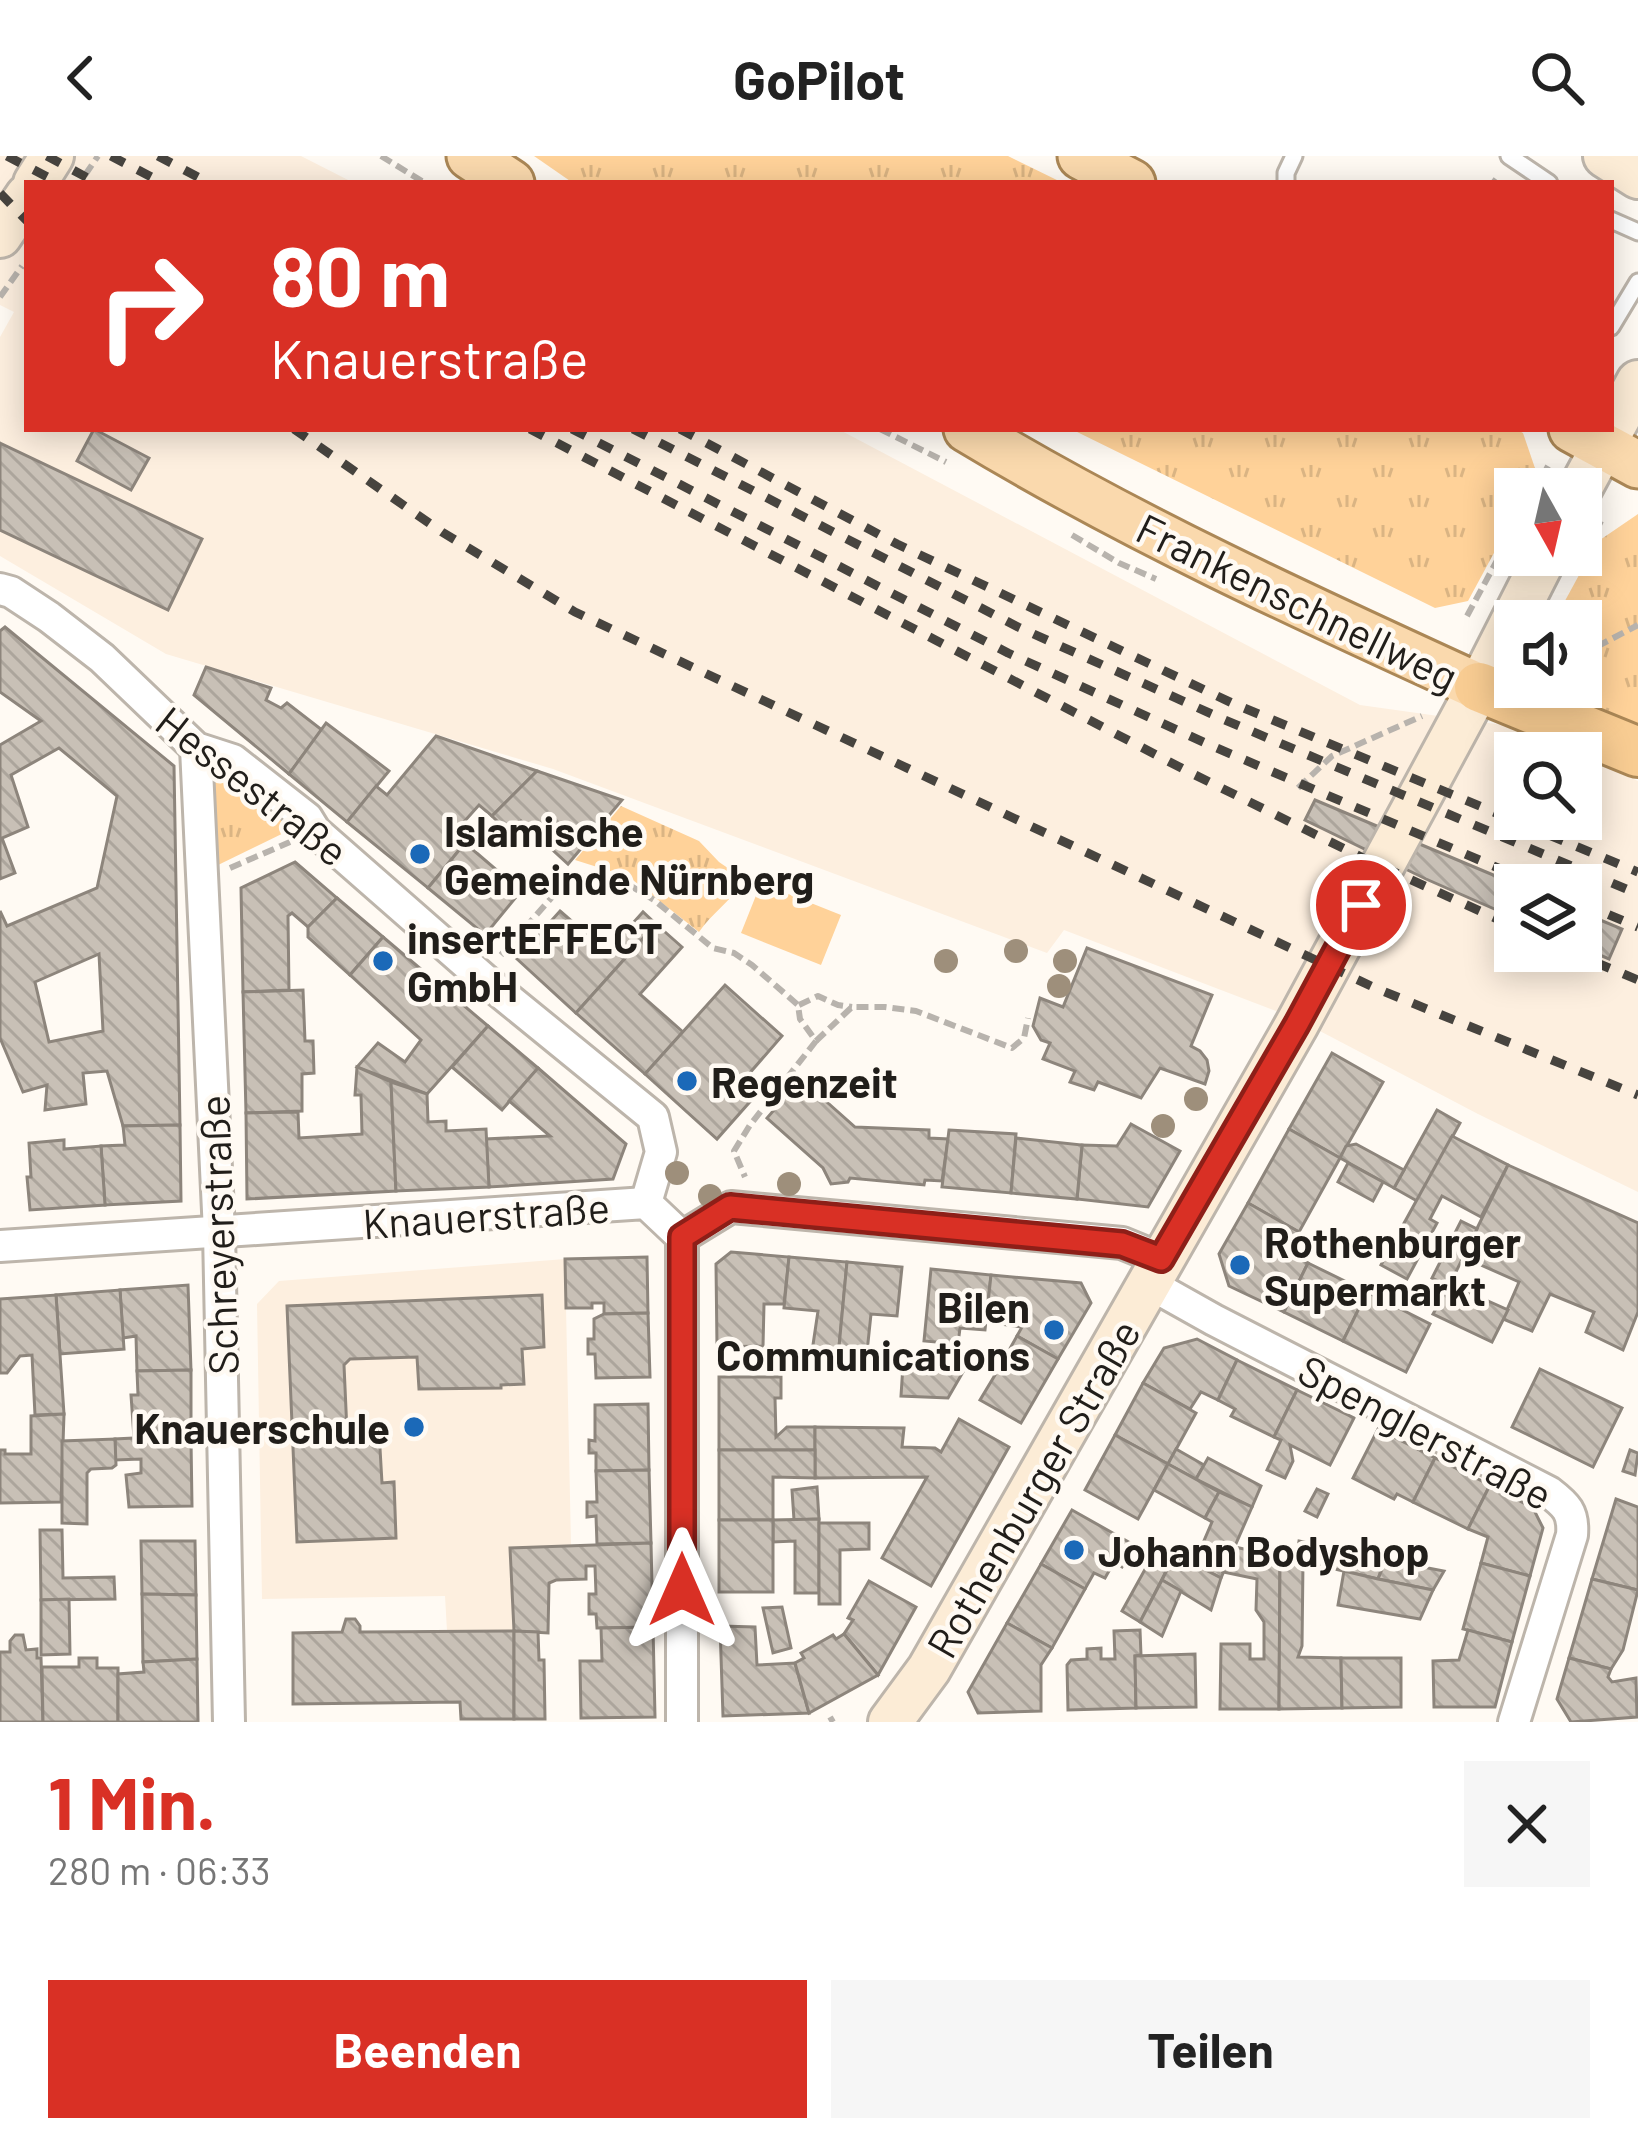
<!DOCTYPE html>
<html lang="de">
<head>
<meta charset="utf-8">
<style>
	:root { --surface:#fff; --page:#f6f6f6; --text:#222; --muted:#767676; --accent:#d93025 }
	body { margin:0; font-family:Barlow,sans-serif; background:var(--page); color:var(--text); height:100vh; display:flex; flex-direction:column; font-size:45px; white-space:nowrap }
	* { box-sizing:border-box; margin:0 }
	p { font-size:39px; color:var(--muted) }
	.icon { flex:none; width:66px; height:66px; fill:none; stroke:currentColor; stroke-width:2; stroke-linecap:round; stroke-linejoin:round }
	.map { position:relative; height:1566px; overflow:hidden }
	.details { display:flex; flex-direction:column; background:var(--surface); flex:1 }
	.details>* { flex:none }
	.guide { position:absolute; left:24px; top:24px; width:1590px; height:252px; border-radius:0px; box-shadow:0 6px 30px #0003; background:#d93025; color:#fff; overflow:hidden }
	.needle { width:78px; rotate:172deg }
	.controls { position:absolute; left:1494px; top:312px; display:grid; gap:24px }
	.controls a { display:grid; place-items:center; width:108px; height:108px; border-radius:0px; background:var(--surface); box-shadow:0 6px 30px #0003; font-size:60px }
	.pin { position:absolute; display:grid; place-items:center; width:102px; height:102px; color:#fff; margin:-51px; border:6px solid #fff; border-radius:50%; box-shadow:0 3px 12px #0007 }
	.me { position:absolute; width:132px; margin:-66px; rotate:0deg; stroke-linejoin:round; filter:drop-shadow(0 0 9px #0008) }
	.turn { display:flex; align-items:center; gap:42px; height:252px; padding:0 48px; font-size:54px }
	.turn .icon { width:156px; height:156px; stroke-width:2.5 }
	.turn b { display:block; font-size:84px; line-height:102px }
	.round { display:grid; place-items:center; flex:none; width:126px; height:126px; border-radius:0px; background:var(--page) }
	.head { display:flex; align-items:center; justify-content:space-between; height:204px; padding:0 48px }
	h1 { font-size:72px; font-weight:700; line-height:90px; color:var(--accent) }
	.primary-button { display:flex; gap:24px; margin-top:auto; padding:24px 48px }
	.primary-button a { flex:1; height:138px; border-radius:0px; background:var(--accent); color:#fff; font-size:48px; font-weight:700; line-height:138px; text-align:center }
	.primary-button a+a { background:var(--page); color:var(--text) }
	header { display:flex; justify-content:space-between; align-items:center; height:156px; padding:0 48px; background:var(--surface); font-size:54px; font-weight:700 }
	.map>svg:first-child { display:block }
</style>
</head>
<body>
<header><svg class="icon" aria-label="back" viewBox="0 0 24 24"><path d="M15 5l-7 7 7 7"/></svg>GoPilot<svg class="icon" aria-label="search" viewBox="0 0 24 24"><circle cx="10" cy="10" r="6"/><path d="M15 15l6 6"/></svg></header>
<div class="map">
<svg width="1638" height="1566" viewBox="0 0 1638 1566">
	<defs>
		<pattern id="grass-tufts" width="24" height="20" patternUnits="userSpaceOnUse" patternTransform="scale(3)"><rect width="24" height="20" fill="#ffd299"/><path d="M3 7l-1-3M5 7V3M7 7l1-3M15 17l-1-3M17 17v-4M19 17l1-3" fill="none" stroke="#dab483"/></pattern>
		<pattern id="building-back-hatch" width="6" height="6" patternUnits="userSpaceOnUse" patternTransform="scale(3)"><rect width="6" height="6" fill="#c8c0b6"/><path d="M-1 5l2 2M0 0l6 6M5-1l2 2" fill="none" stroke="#aca59c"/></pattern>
	</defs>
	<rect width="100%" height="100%" fill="#fffaf3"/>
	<g fill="#fdefdf" fill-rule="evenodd">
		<path d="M0,0h301l53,27h-327v246h811l522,276 157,22 59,26h-61v66h66v-64l57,26v411l-160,-78 -181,-95 -233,-89 -17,23 -494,-184 -387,-115 -166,-98v-219l14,-25 -14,-7zM1515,729h66v66h-66z"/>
		<path d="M565,1103l6,286 -61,3 4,83h-67l-2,-35 -183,3 -5,-295 22,-23z"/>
	</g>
	<g fill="url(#grass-tufts)">
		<path d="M534,0h474l55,27h-490z"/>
		<path d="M1071,273h445l7,4 14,41 -8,15h-14v25l-47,87 -33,7z"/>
		<path d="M1638,358v222l-91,-45v-4h34v-66h-27l43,-79z"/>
		<path d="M228,611l67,53 -1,8 -78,38 -8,-87 7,-9z"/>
		<path d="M621,650l78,35 20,21 19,13 4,8c-12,19 -30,30 -43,49l-70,-55 -54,-17z"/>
	</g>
	<path fill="#ffd299" d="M761,727l80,32 -20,50 -80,-32z"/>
	<g fill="url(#building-back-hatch)" stroke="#8d857c" stroke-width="3" fill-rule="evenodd">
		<path d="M94,273l55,29 -18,32 -54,-29z"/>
		<path d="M0,287l202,96 -34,71 -168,-80z"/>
		<path d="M5,471l169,139 6,359 -57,1 -16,-55 -24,2 3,31 -41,6 2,-25 -24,7 -23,-54v-127l7,15 90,-38 20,-92 -58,-48 -48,27 17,52 -26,11 13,35 -15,6v-134l41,-24 -41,-29v-61zM99,798l4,77 -54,11 -14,-60z"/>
		<path d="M206,511l65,21 -5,12 15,8 6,-5 35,27 -33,44 -95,-79z"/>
		<path d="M326,567l63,48 -42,51 -58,-48z"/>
		<path d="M436,580l101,35 -45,45 -13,-11 -25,28 11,10 -37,45 -81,-66 29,-36 11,9z"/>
		<path d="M537,615l85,29 -54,64 -47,-43 -12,12 -17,-17z"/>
		<path d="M1315,644l202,85h-2v33l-89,-39 -121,-59z"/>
		<path d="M465,687l56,48 -36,44 -57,-47z"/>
		<path d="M295,706l42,36 -29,29 -16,-14 -4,3 1,74 -46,2 -2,-104z"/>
		<path d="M337,742l46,39 -33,38 -42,-38v-10z"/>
		<path d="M560,755l47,41 36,-40 13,12 -80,89 -59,-54z"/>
		<path d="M1581,756l41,17 -13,30 -28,-12z"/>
		<path d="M656,768l26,23 -42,47 43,38 -38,42 -69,-61z"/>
		<path d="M383,781l105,89 -61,68 -70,-27 21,-24 27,19 16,-22 -71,-65z"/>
		<path d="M1087,792l125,47 -21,51 9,5 7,9 2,11 -4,13 -45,-16 -19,30 -43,-16 -4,8 -24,-8 5,-11 -32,-12 7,-16 -9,-3 -8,-14 7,-28 23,9z"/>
		<path d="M725,829l57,51 -41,47 14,13 -38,43 -72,-65z"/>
		<path d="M303,834l2,51h8l1,32 -12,1v37l-56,2 -3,-121z"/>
		<path d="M488,870l50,42 -36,42 -50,-43z"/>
		<path d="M1332,897l51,29 -43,76 -51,-29z"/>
		<path d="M357,911l34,15 5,109 -149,8 -1,-86 52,-1 1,26 63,-4 -1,-39h-6z"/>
		<path d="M538,912l88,76 -13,35 -124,8 -3,-48 64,-3 -41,-35z"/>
		<path d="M801,923l54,48 74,3v8l19,1 -6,42 -17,-1 -1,5 -74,-7 -2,4 -17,2 -8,-16 -56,-50z"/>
		<path d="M391,926l36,12 1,28 18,-1v10l40,-2 3,58 -93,4z"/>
		<path d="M1437,954l23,13 -43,78 -23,-13z"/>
		<path d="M1131,968l49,27 -32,56 -71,-8 5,-54 35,1z"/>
		<path d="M180,969l1,76 -76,4 -4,-59 24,-1 -2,-19z"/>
		<path d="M1289,973l51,29 -41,74 -51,-29z"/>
		<path d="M949,974l67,4 -5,59 -69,-6z"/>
		<path d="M1452,980l56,29 -27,52 -39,-21 -12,23 7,4 -30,56 -26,-14z"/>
		<path d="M1016,982l66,7 -5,54 -66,-6z"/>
		<path d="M64,984v9l37,-3 4,59 -75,5 -3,-33h4l-2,-34z"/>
		<path d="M1356,988l48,26 -10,18 -54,-30 6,-12z"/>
		<path d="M1348,1007l35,19 -10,19 -35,-19z"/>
		<path d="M1508,1009l130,58v89l-15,38 -37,-18 8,-20 -44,-18 -18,37 -29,-12 16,-37 -56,-25z"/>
		<path d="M1248,1047l51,29 -12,22 21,9 -24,49 -55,-26 -10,-32z"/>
		<path d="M1461,1065l16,8 -28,57 -17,-8z"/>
		<path d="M731,1096l58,5 -5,47h-20l-1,42 -46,1 -1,-83z"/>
		<path d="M647,1101l1,56 -44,1v-11h-12v5h-26l-1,-49z"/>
		<path d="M789,1101l58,5 -10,106 -27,-3 8,-54 -34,-3z"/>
		<path d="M847,1106l55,5 -5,49 -26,-2 -6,57 -28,-3z"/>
		<path d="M1308,1107l59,29 -24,49 -59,-29z"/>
		<path d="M931,1113l60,6 -6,55 -25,-2 -2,16 -34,-3z"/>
		<path d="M991,1119l90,8 10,20 -33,56 -41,-23 5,-9 -36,-5z"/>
		<path d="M1450,1128l58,26 -16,32 -59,-28z"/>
		<path d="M188,1129l3,85 -54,1 -1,-35 -13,2 -3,-48z"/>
		<path d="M120,1134l4,59 -64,5 -4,-59z"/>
		<path d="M1367,1136l63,32 -24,48 -63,-31z"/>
		<path d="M56,1139l8,119 -29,1 -3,-60 -12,1 -13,17h-7v-74z"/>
		<path d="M542,1139l2,52 -22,2 2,35 -23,1v3l-82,1 -2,-32 -67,2 -6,6 3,67 32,-1 3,52 12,-1 2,56 -99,4 -10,-236z"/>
		<path d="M648,1157l2,64 -54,1 -1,-24h-7v-15h6v-20l10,-5z"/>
		<path d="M1017,1180l41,23 -37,64 -41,-23 15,-25 -13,-7 8,-14 13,7z"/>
		<path d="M1197,1183l40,21 -19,40 -17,-8 -11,17 -47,-26 21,-35z"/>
		<path d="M1237,1204l60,30 -23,47 -43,-21 4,-7 -17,-9z"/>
		<path d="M903,1209l60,7 -15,26 -47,-2z"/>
		<path d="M1540,1213l82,39 -29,59 -81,-40z"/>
		<path d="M191,1214v70l-57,-2 -3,-43h7l-1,-24z"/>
		<path d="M719,1221h62v21h-6l1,39 11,-10h28v23h-96z"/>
		<path d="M1143,1227l53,30 -28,51 -53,-29z"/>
		<path d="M1297,1234l57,28 -24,47 -40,-20 3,16 -8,17 -18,-8 14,-30 -7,-3z"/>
		<path d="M648,1248l1,66 -53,1v-18h-7v-13l6,1v-36z"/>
		<path d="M64,1258l-3,88 -61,1v-53h5v4h26v-38z"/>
		<path d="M959,1263l50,28 -78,139 -49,-28 45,-81 -112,1v-51l89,1 -2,19 33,1 6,4z"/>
		<path d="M1378,1273l57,29 -22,44 -16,-8 -3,5 -41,-21z"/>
		<path d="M1115,1279l53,29 -30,55 -53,-29z"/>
		<path d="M134,1282l57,2 1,66 -63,1 -3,-32 15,-2v-14l-26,1v-21z"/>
		<path d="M115,1283l1,26 -4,3 -21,1 -4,4v51l-25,-1v-82z"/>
		<path d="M1176,1293l28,16 -8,14 -28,-15z"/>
		<path d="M719,1294h96v28l-42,-1v43h-54z"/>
		<path d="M1630,1294l8,3 -3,22 -12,-4z"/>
		<path d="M1208,1302l53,28 -9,21 -56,-28z"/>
		<path d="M1435,1302l55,27 -22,44 -55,-27z"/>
		<path d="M1168,1308l51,28 -14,26 -51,-28z"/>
		<path d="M649,1314l2,73 -54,1 -1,-28 -9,1v-15h10l-1,-31z"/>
		<path d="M1490,1329l43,23 10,20 -13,48 -49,-13 7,-26 -20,-8z"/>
		<path d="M817,1331l2,32 -25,1 -2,-30z"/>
		<path d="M1317,1333l11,5 -11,23 -12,-6z"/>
		<path d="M1219,1336l33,15 -31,71 -27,-14 18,-42 -7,-4z"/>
		<path d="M1616,1343l22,8v83l-46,-11z"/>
		<path d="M1072,1354l62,35 -12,22 -8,-5 -9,16 -11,-5 -9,16 -44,-25z"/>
		<path d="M819,1363v74h-24v-52l-22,1v-22z"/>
		<rect x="719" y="1364" width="54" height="72"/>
		<path d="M819,1367h50v26l-29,1v54h-21z"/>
		<path d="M40,1374h22l1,48 51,-1 1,22 -74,1z"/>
		<path d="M141,1385h54l1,54 -54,-1z"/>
		<path d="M1299,1385l37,8 1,-5 16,3 -1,6 33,7 -7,19 -82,-19z"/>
		<path d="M651,1387l2,84 -56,1 -1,-14h-7v-20h7l-1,-28h-9v13l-30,1 -7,3 -1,50 -34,-2 -4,-83z"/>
		<path d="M1159,1388l16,10 -35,68 -18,-11z"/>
		<path d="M1392,1389l9,4 -4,13 47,9 -11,19 -55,-11z"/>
		<path d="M1235,1391l45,10 -1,152h-59l1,-65h29v15h14v-37l-8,-12 1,-31 -34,-7z"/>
		<path d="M1175,1398l46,24 -10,32 -49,-30z"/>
		<path d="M1280,1401l23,5 -1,84 -4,11 43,1 1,50 -63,1z"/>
		<path d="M1481,1407l49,13 -18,66 -49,-13z"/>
		<path d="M1041,1408l44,25 -33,59 -45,-25z"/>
		<path d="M1344,1415l34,8 55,11 -13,29 -82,-14z"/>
		<path d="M1592,1423l46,11 -15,60 -12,19 -42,-11z"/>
		<path d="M1162,1424l19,11 -19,45 -22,-14z"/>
		<path d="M869,1425l47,26 -38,68 -34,-41 9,-14 -5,-2z"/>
		<path d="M142,1438l54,1 1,64 -54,3z"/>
		<path d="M69,1443l1,55 -29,1v-55z"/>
		<path d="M782,1451l9,41 -18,5 -10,-45z"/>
		<path d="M346,1463h9l5,7v6l154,-1v88h-53l-1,-17 -167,2v-71l49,-1z"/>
		<path d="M1007,1467l45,25 -11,17v46l-63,2 -10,-21z"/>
		<path d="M720,1470l35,1 2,38 38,-2 14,50 -86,3z"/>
		<path d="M653,1471l2,90 -74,1 -1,-57h22l-1,-33z"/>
		<path d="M1140,1474l1,25 -6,1 1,52 -68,2 -1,-45 4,-5 16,-1v-10l14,-1v11h14l-1,-28z"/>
		<path d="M1468,1474l44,12 -17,65h-61l-1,-46 26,-1z"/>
		<path d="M514,1475l24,1 1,28h5l1,59h-31z"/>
		<path d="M844,1478l34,41 -69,38 -14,-50 9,-5 -3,-5 32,-18 3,4z"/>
		<path d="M15,1479h8l3,15 11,-1v9h4l2,64h-43v-70h10v-11z"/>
		<path d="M1195,1498l1,53 -60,1 -1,-52z"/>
		<path d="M79,1502h18v10h21v54h-75l-1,-55h37z"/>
		<path d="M1341,1502h60v49l-59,1z"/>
		<path d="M1569,1502l42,11 -3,8 4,5 24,-4 1,39 -66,5 -14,-23z"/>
		<path d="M197,1503l1,63h-80v-48l26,-2 -1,-10z"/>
	</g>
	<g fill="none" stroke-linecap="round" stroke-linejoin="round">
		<defs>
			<g id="service">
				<path d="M1509,0l40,27"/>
				<path d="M1286,27v-10l8,-17"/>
				<path d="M1611,64l27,12"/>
				<path d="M1611,171l27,-45"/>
			</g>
			<g id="minor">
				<path d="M0,433l11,3 38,25 53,41 94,90 37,12 74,58 8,13 170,149 168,137 8,35 -15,51"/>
				<path d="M196,592l23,484 10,490"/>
				<path d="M682,1081l49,-30 391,36 39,16"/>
				<path d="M0,1090l646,-43 36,34"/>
				<path d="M1148,1127l66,37 335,172c17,13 25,20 23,43l-58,187"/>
				<path d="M682,1566v-485"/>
			</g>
			<g id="secondary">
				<path d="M1605,0l33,21"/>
				<path d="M35,27l17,-27"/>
				<path d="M0,80l27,-40"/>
				<path d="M1580,333l58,-107"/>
				<path d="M890,1566l39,-53 368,-645 182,-337 67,-132"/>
			</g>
			<g id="primary">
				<path d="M470,0l41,27"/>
				<path d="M1081,0l51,27"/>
				<path d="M967,273c164,99 339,179 512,258"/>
				<path d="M1572,273l66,36"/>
			</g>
			<path id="trunk" d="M1479,531l159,65"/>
		</defs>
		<use href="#service" stroke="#bdb5ab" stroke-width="21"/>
		<use href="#minor" stroke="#bdb5ab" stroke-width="36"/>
		<use href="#secondary" stroke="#bdb5ab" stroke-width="48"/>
		<use href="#primary" stroke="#ab8756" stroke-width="51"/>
		<use href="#trunk" stroke="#ab8756" stroke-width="54"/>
		<g stroke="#b8b3ad" stroke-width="6" stroke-dasharray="12 6" stroke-linecap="butt">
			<path d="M381,0l44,27"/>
			<path d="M85,19l13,-19"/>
			<path d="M1493,27l3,-4"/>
			<path d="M0,141l22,-31"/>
			<path d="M880,273l66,33"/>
			<path d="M1536,333l12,-23"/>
			<path d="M1072,379l47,28 37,16"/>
			<path d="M1583,401l18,-36"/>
			<path d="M1467,460l48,-89"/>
			<path d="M1581,499l57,-30"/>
			<path d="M1298,632l34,-32 90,-40"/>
			<path d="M230,712l60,-26"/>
			<path d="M501,799l52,-59 17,-15 22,-7 29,6 33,20 59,48 21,5 18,12 46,40 2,14 16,22 -66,84 -16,26 11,26"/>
			<path d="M799,849l19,-9 20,9 14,2"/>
			<path d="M816,885l36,-34h33l31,4 96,37 12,-10 4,-20"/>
			<path d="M830,1561l3,5"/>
		</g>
		<use href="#service" stroke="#fff" stroke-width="15"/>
		<use href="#minor" stroke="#fff" stroke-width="30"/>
		<use href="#secondary" stroke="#fcecd6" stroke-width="42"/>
		<use href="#primary" stroke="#fad9ad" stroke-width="45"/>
		<use href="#trunk" stroke="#f8cc92" stroke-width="48"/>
		<g stroke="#47443f" stroke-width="9" stroke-dasharray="15 15" stroke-linecap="butt">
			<path d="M7,0l52,27"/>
			<path d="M47,0l50,27"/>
			<path d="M111,0l52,27"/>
			<path d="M158,0l51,27"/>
			<path d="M0,37l27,28"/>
			<path d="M294,273l148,103 133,80 798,375 265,108"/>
			<path d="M530,273l661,344 170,84 154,70"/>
			<path d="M572,273l436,224 204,93 326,139"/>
			<path d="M633,273l385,198 207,93 413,174"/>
			<path d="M680,273l217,115 335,159 406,169"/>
			<path d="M1581,747l57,24"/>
			<path d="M1568,795l70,29"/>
		</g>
	</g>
	<g fill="#9e8f7b">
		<circle cx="1016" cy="795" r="12"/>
		<circle cx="946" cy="805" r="12"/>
		<circle cx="1065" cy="805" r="12"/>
		<circle cx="1059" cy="830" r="12"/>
		<circle cx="1196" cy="943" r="12"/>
		<circle cx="1163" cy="970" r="12"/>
		<circle cx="677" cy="1017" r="12"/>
		<circle cx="789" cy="1028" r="12"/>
		<circle cx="710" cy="1040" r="12"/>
	</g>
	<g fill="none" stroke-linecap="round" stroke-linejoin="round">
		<defs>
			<path id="route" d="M682,1434v-353l48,-30 392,37 39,15 136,-235 64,-119"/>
		</defs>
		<use href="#route" stroke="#8d1f18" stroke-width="30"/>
		<use href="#route" stroke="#d93025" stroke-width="21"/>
	</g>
	<g fill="#1b69b8" stroke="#fffaf3" stroke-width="4.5">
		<circle cx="420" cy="698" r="12"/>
		<circle cx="383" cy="805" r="12"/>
		<circle cx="687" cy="925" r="12"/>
		<circle cx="1240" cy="1109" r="12"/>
		<circle cx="1054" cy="1174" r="12"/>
		<circle cx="414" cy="1271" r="12"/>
		<circle cx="1074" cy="1394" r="12"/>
	</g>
	<g text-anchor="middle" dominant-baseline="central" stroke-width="9" stroke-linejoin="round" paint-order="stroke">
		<g font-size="42" fill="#211e1a" stroke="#fffaf3">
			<text transform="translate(1298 445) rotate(26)">Frankenschnellweg</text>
			<text transform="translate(253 629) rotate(38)">Hessestraße</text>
			<text transform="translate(486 1058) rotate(-4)">Knauerstraße</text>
			<text transform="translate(217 1079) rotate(-92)">Schreyerstraße</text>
			<text transform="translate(1426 1275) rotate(28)">Spenglerstraße</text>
			<text transform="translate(1032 1332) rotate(-60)">Rothenburger Straße</text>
		</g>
		<g font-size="42" font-weight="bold" fill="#211e1a" stroke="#fffaf3" text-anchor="start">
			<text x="444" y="674">Islamische<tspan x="444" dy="48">Gemeinde Nürnberg</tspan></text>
			<text x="407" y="781">insertEFFECT<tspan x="407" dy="48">GmbH</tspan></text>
			<text x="711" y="925">Regenzeit</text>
			<text x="1264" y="1085">Rothenburger<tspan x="1264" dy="48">Supermarkt</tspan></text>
			<text x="1030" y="1150" text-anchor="end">Bilen<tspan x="1030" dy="48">Communications</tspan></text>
			<text x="390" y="1271" text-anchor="end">Knauerschule</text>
			<text x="1098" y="1394">Johann Bodyshop</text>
		</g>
	</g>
</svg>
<div class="controls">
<a><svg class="needle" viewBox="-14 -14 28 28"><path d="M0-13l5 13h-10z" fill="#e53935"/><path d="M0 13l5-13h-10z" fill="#767676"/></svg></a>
<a><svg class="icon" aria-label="sound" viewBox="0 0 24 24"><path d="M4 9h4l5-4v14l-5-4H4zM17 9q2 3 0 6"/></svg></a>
<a><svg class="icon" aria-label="search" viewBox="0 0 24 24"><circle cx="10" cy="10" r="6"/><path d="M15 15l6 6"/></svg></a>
<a><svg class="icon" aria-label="layers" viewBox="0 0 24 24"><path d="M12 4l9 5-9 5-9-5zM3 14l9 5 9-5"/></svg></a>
</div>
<div class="pin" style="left:1361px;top:749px;background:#d93025"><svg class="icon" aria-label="arrive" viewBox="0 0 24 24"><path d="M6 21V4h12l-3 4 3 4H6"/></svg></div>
<svg class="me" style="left:682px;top:1434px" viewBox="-20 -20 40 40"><path d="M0-17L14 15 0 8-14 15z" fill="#d93025" stroke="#fff" stroke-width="4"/></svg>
<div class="guide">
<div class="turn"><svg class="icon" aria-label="right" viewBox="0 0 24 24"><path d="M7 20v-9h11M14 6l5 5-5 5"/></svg><div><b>80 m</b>Knauerstraße</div></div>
</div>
</div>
<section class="details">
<div class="head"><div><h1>1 Min.</h1><p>280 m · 06:33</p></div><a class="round"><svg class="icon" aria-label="close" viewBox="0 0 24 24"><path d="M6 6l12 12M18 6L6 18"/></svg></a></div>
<div class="primary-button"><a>Beenden</a><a>Teilen</a></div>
</section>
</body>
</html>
